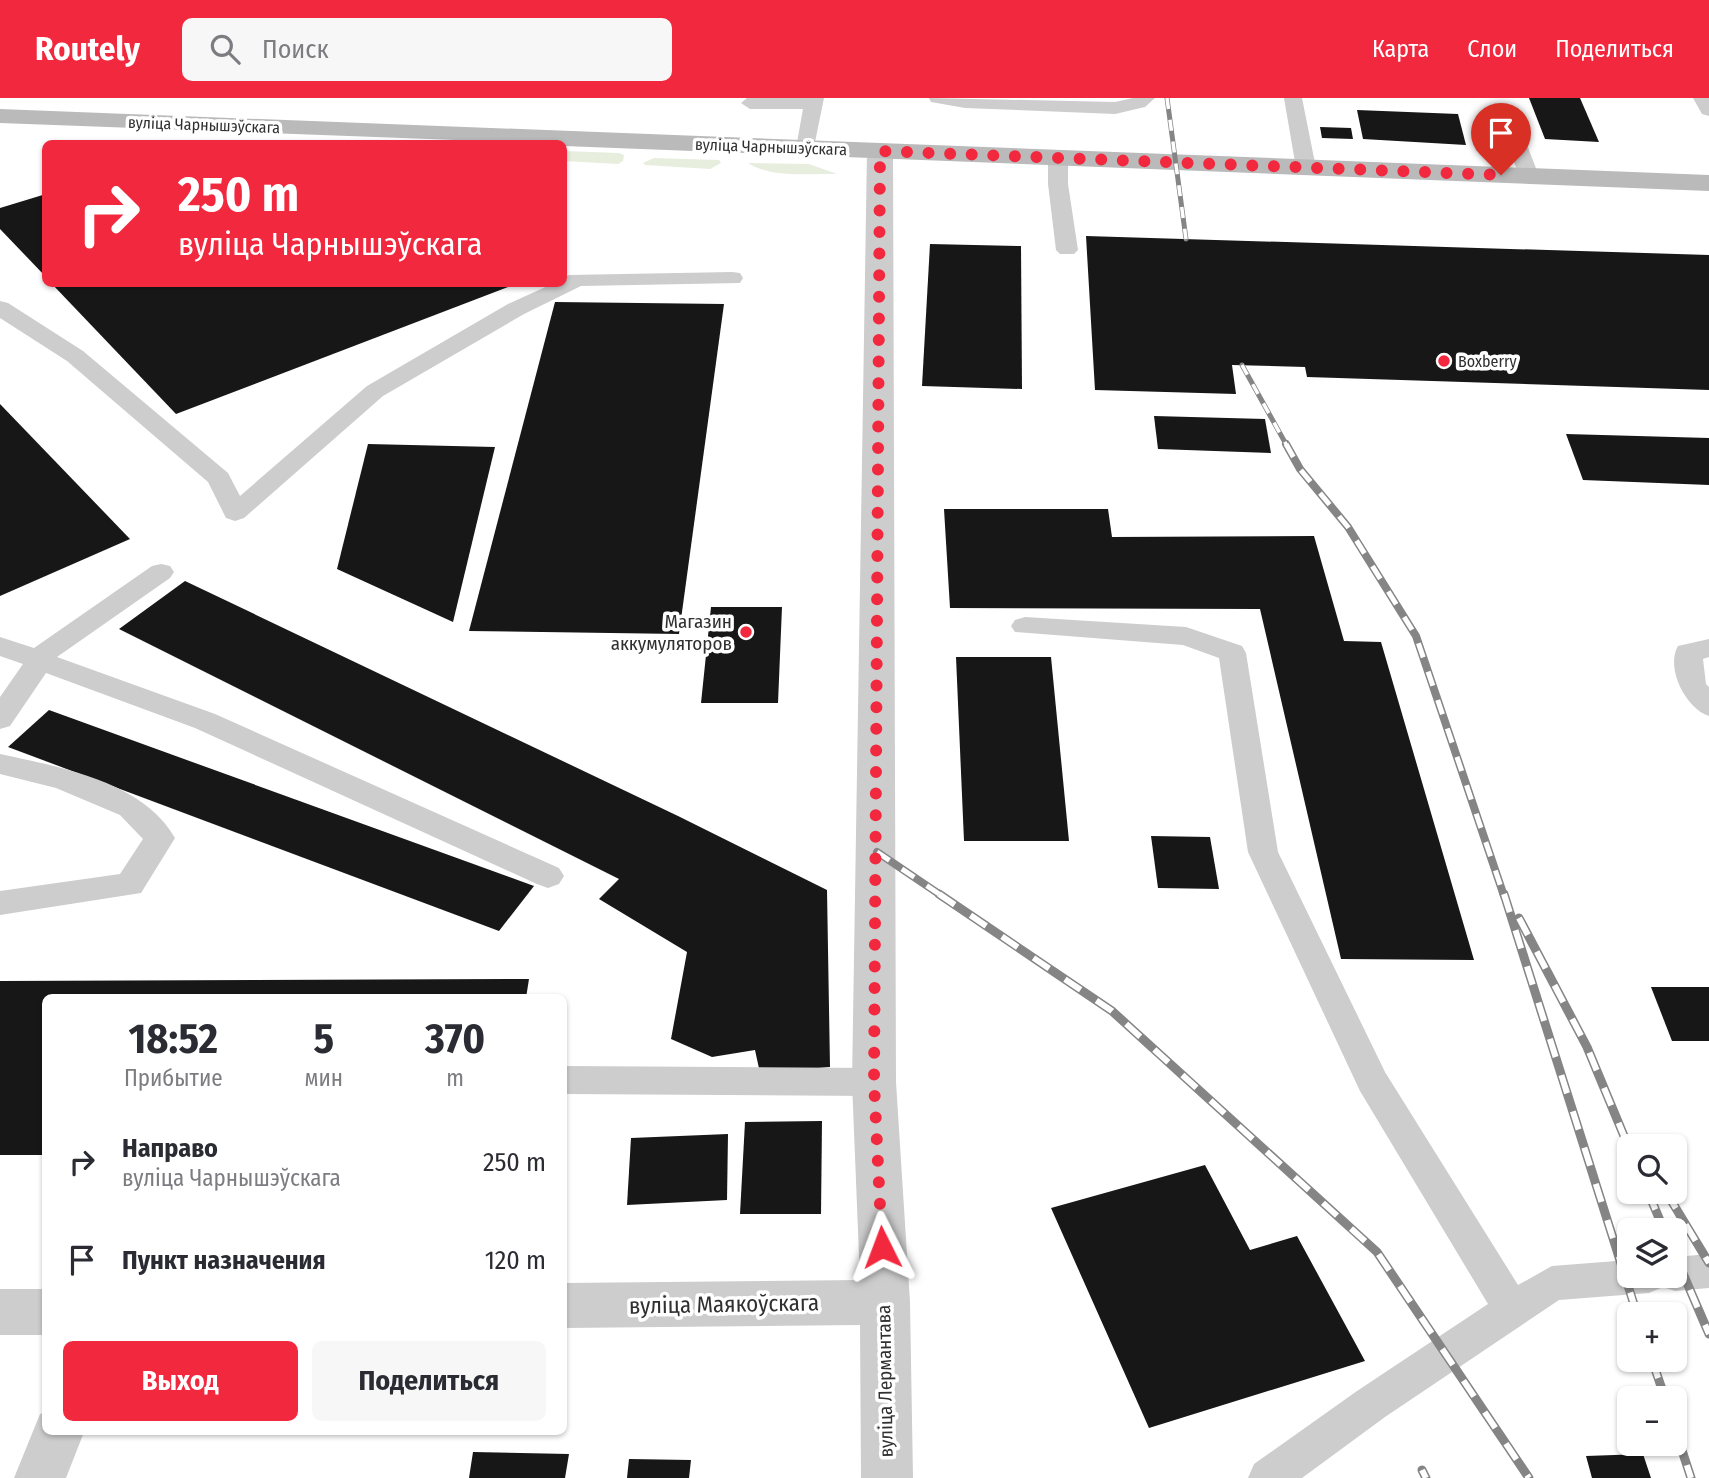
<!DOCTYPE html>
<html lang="ru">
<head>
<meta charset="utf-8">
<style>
	:root { --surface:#fff; --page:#f7f7f7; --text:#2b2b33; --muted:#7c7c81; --accent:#f2283e }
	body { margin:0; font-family:"Fira Sans Condensed",sans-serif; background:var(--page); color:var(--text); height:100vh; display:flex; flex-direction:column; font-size:26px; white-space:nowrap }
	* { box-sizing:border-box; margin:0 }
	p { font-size:23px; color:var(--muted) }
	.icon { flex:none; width:38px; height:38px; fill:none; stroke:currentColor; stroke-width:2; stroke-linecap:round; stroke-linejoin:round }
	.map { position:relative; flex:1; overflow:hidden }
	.drawer { position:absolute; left:42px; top:896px; width:525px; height:441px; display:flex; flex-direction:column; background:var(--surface); border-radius:10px; box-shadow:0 2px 5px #0004 }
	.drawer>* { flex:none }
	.top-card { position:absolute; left:42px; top:42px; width:525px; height:147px; border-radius:10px; box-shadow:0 2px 5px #0004; background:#f2283e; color:#fff; overflow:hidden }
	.controls { position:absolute; left:1617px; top:1036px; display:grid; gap:14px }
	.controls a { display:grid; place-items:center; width:70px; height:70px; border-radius:10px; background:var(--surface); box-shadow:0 2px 5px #0004; font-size:35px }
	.pin { position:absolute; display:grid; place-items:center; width:60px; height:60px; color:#fff; margin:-72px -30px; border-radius:50% 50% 50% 0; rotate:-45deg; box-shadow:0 0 7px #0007 }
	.pin .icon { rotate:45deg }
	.me { position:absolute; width:77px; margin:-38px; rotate:357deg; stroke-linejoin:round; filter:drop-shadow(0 0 5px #0008) }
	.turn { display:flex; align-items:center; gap:24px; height:147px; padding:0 21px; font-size:32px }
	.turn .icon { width:91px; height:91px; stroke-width:2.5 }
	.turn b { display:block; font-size:49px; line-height:60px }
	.eta { display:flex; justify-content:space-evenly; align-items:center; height:119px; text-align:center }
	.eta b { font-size:42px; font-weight:700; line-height:49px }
	.action { display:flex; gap:14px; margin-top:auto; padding:14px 21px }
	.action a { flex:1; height:80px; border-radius:10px; background:var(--accent); color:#fff; font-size:28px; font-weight:700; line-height:80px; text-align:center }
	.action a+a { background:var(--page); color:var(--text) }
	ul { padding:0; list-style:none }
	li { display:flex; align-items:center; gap:21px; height:98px; padding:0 21px }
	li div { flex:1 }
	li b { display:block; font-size:26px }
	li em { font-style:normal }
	header { display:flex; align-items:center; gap:42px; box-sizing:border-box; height:98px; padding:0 35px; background:var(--accent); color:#fff }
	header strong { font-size:33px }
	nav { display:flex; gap:38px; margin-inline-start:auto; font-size:24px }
	.search { width:490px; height:63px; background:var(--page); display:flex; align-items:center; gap:18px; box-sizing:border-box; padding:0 24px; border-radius:10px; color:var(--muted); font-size:26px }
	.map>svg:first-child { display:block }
</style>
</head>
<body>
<header>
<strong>Routely</strong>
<div class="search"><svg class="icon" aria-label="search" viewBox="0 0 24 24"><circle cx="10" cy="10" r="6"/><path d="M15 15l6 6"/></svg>Поиск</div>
<nav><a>Карта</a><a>Слои</a><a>Поделиться</a></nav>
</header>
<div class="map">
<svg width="1709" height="1380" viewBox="0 0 1709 1380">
	<rect width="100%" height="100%" fill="#fff"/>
	<g fill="#e7eede">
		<path d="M564,53l55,2 5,2 -1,6 -5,3 -54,-3z"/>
		<path d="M654,60l65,2 2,3 -11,6 -65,-4 -2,-2z"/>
		<path d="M748,65l61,1 28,10c-28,-1 -64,5 -89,-11z"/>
	</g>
	<g fill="#171717">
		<path d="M1529,0h51l19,44 -54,-3z"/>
		<path d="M1357,12l101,4 8,31 -103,-6z"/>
		<path d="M1320,29l31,1 2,11 -31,-1z"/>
		<path d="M46,96v83l-46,-48v-21z"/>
		<path d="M1086,138l623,19v135l-402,-13 -2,-10 -73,-2 4,29 -141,-4z"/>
		<path d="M930,146l91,2 1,143 -100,-3z"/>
		<path d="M52,186h464l-340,130z"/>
		<path d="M555,204l169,2 -45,330 -210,-3z"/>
		<path d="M0,306l130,135 -130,57z"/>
		<path d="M1154,318l111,3 6,34 -113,-4z"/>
		<path d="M1566,336l143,4v47l-126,-5z"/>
		<path d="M368,346l127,3 -42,175 -116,-53z"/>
		<path d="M944,411h164l4,28 202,-1 30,105 37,1 93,318 -133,-1 -81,-350 -310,-1z"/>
		<path d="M185,483l493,235 149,74 3,177 -70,6 -5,-23 -43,7 -41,-18 16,-87 -88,-53 20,-20 -500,-250z"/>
		<path d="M711,509h71l-4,96h-77z"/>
		<path d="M956,559h95l18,184h-105z"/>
		<path d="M49,612l485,176 -35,45 -491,-184z"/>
		<path d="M1151,738l59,1 9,52 -61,-1z"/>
		<path d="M529,881l-3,19h-480v157h-46v-174z"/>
		<path d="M1651,889h58v54h-37z"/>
		<path d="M822,1023l-1,93h-81l5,-92z"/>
		<path d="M728,1036l-1,66 -100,5 4,-67z"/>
		<path d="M1205,1067l45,85 47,-14 68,125 -216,67 -98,-220z"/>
		<path d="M473,1354l96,2 -4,24h-96z"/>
		<path d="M1643,1356l8,24h-59l-6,-22z"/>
		<path d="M629,1361l62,1 -2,18h-62z"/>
	</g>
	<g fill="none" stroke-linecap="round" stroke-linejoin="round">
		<g fill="#cdcdcd" fill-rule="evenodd">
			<path d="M747,0h77l-11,54 -7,2 -10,-6 7,-39h-53l-9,-6z"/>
			<path d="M929,0l186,4 18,-4h22l-10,9 -30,7 -150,-6 -34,-6z"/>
			<path d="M1284,0h18l14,70 -3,4h-14l-3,-4z"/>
			<path d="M1693,0h16v18l-7,-2z"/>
			<path d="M1506,10l9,6 24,62 -3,4h-14l-3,-4 -22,-62z"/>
			<path d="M1058,54l10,6v26l10,66 -4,4h-14l-4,-4 -8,-66v-26z"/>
			<path d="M732,174l8,1 3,5 -3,5 -159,3 -57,28 -141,82 -139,122 -9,3 -9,-3 -18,-36 -141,-121 -67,-43v-17l8,2 75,48 145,122 12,23 127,-110 141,-82 44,-20h12v-6l5,-3z"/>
			<path d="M161,466l9,2 4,6 -4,6 -113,79 158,57 344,154 5,8 -5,8 -11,4 -11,-4 -342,-156 -149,-55 -36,53 -10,3v-32l23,-33 -23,-8v-19l34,11 118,-82z"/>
			<path d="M1025,519l161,10 56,19 4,7 32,199 107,220 133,213 34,-19 77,-6v16h46v-19l34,-3v34l-34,3 -12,-4 -14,6 -90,7 -174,117 -83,61h-54l6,-14 103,-73 131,-87 -128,-213 -112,-239 -29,-194 -36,-13 -168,-13 -4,-6 4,-6z"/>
			<path d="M1709,541v18l-6,2 3,25 3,3v29c-23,-7 -44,-48 -31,-70z"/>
			<path d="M0,656c59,13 143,27 175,84l-34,55 -141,22v-24l120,-17 23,-35 -23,-24 -64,-27 -56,-14z"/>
			<path d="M564,968l310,2 12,4 5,10 -5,10 -12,4 -310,-2z"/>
		</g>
		<g fill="#cdcdcd" fill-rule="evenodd">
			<path d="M880,45l9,3 4,5 3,931 14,220 3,176h-52l-1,-153 -296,3v-45l296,-3 -8,-198 15,-931 4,-5z"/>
			<rect x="0" y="1191" width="46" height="46"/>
			<path d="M46,1314v20h38l-18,46h-52l26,-64z"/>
		</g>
		<path fill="#bababa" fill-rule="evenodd" d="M0,11l1709,66v16l-1145,-45v-2l-564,-21z"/>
		<defs>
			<g id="rail-far2">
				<path d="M1167,0l19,141"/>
				<path d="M1242,267l45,81"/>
			</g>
			<g id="rail-far1">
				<path d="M1286,346l14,25 48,58 68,109 88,260"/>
				<path d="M877,754l65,44"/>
			</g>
			<g id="rail">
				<path d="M939,796l173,117 265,241 152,226"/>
				<path d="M1504,796l133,420"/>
				<path d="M1519,820l68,129 42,101"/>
				<path d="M1648,1094l16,38"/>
				<path d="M1666,1094l43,71"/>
				<path d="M1675,1157l34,79"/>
				<path d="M1652,1262l13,38"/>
				<path d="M1675,1331l16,49"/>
				<path d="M1422,1372l4,8"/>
			</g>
		</defs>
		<use href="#rail-far2" stroke="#858585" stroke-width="5"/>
		<use href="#rail-far1" stroke="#858585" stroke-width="8"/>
		<use href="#rail" stroke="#858585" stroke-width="9"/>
		<use href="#rail-far2" stroke="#fff" stroke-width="3.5" stroke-dasharray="11" stroke-linecap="butt"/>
		<use href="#rail-far1" stroke="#fff" stroke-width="5" stroke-dasharray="15" stroke-linecap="butt"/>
		<use href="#rail" stroke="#fff" stroke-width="6" stroke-dasharray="19" stroke-linecap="butt"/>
	</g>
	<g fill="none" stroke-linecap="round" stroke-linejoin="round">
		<path stroke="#f2283e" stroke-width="12" stroke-dasharray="0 21.6" d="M882,1149l-8,-165 6,-931 621,24"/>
	</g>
	<g fill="#f2283e" stroke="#fff" stroke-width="2.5">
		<circle cx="1444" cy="263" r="7"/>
		<circle cx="746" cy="534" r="7"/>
	</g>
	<g text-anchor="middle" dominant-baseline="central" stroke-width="7" stroke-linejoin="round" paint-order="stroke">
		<g font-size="16" fill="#303030" stroke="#fff">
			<text transform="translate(204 27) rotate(2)">вуліца Чарнышэўскага</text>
			<text transform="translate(771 49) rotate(2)">вуліца Чарнышэўскага</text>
		</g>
		<g font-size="16" fill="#303030" stroke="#fff" text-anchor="start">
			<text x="1458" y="263">Boxberry</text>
		</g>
		<g font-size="19" fill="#303030" stroke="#fff" text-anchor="end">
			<text x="732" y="523">Магазин<tspan x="732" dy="22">аккумуляторов</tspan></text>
		</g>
		<g font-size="19" fill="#303030" stroke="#fff">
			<text transform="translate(885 1283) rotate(-91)">вуліца Лермантава</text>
		</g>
		<g font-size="23" fill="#303030" stroke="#fff">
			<text transform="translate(724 1206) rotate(-1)">вуліца Маякоўскага</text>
		</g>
	</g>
</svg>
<div class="controls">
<a><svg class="icon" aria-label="search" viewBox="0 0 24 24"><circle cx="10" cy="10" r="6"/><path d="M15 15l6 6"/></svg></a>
<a><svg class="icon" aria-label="layers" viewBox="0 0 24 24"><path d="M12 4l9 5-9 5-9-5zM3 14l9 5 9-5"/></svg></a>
<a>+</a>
<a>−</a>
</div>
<div class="pin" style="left:1501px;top:77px;background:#d93025"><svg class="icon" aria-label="arrive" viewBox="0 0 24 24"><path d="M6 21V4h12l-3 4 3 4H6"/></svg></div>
<svg class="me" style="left:882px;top:1149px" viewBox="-20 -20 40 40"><path d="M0-17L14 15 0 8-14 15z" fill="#f2283e" stroke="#fff" stroke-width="4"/></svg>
<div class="top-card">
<div class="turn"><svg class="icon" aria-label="right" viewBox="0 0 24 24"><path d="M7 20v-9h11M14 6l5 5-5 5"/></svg><div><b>250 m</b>вуліца Чарнышэўскага</div></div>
</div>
<section class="drawer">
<div class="eta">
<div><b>18:52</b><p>Прибытие</p></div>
<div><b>5</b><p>мин</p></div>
<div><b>370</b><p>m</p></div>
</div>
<ul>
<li><svg class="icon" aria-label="right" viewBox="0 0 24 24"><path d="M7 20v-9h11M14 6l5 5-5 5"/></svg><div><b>Направо</b><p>вуліца Чарнышэўскага</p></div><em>250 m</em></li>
<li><svg class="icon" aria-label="arrive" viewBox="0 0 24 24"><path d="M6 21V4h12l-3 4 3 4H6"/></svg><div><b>Пункт назначения</b></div><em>120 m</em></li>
</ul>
<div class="action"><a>Выход</a><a>Поделиться</a></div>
</section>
</div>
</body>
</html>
